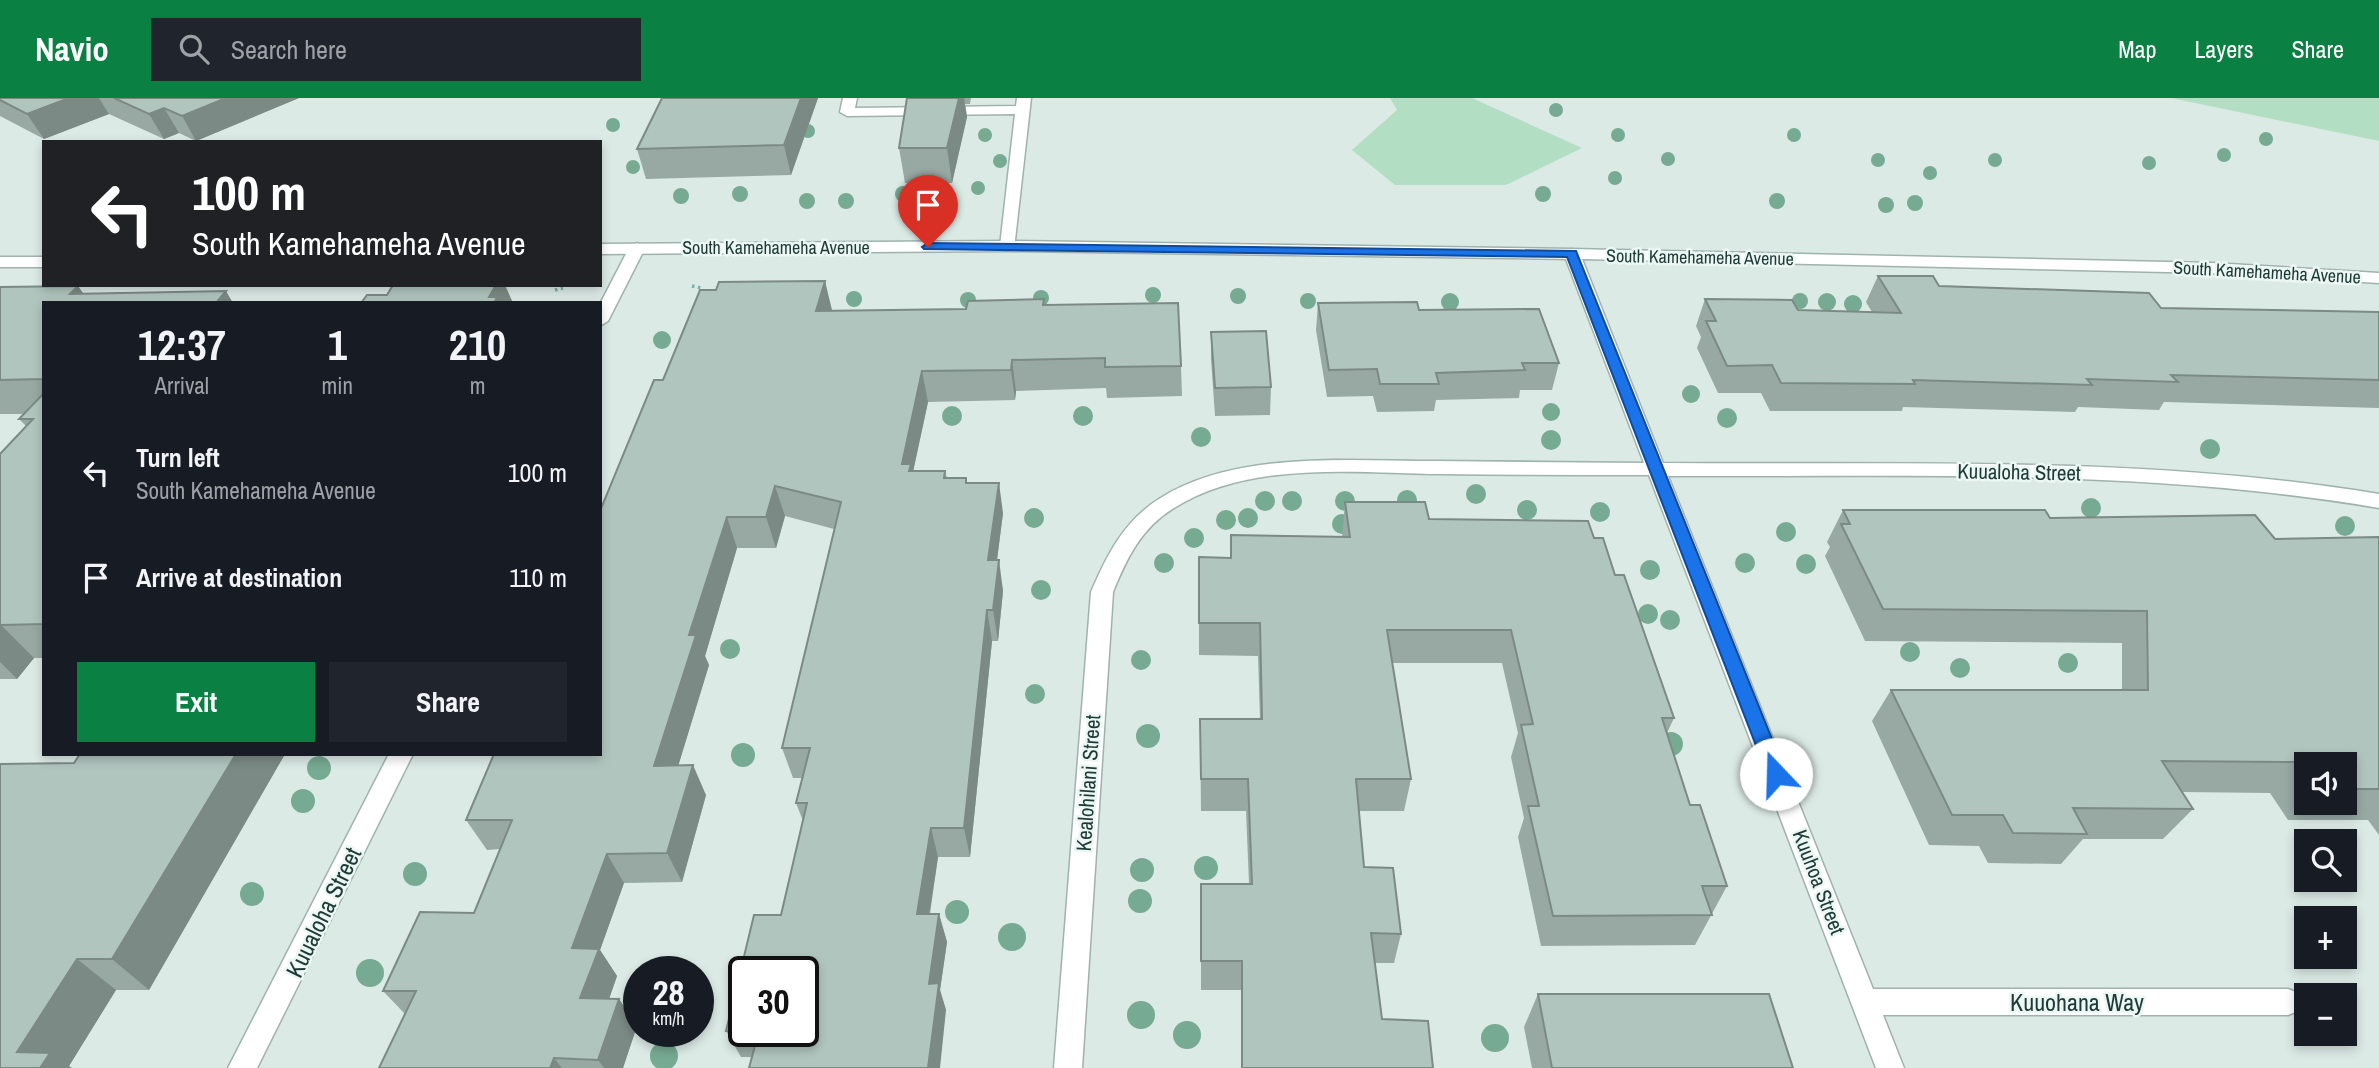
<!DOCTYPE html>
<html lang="en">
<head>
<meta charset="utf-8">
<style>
	:root { --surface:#171b24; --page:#20242c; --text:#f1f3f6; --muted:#9ea1a6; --accent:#0b8043 }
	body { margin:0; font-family:"Archivo Narrow",sans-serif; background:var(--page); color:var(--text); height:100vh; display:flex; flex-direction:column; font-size:26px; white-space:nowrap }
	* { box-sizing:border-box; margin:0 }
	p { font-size:23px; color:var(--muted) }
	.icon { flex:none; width:38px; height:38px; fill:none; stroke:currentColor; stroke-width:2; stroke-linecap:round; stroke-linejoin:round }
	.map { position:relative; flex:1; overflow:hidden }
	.details { position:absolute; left:42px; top:203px; width:560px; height:455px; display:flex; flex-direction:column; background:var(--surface); border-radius:0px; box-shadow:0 4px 10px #0003 }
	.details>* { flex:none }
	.banner { position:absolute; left:42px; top:42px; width:560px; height:147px; border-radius:0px; box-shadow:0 4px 10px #0003; background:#202124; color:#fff; overflow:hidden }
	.controls { position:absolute; left:2294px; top:654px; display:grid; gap:14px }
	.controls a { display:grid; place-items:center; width:63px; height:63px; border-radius:0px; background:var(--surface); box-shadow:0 4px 10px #0003; font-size:35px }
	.speed { position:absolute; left:623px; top:858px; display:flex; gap:14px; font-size:35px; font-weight:700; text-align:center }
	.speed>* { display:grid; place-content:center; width:91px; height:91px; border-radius:50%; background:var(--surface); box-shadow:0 4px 10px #0003; line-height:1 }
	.speed small { font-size:18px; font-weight:400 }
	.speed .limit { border:4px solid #111; border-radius:10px; background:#fff; color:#111 }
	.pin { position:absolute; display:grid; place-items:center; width:60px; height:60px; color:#fff; margin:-72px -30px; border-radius:50% 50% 50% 0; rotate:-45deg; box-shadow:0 0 7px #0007 }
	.pin .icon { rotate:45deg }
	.me { position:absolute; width:77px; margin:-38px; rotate:339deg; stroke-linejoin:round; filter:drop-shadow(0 0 5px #0008) }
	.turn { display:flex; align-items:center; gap:24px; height:147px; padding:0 35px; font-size:32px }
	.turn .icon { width:91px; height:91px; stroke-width:2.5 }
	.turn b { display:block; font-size:49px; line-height:60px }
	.eta { display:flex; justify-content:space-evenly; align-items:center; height:119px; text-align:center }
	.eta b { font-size:42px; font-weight:800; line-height:49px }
	.primary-button { display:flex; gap:14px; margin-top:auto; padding:14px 35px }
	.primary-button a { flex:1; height:80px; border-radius:0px; background:var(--accent); color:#fff; font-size:28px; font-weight:800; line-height:80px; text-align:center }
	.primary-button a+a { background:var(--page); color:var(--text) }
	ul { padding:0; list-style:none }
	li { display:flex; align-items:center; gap:21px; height:105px; padding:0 35px }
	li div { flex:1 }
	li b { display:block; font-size:26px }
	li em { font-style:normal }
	header { display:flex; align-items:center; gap:42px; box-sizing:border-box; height:98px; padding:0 35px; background:var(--accent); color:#fff }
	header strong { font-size:33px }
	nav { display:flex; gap:38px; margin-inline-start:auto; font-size:24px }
	.search { width:490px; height:63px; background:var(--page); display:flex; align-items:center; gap:18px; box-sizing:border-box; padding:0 24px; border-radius:0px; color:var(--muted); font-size:26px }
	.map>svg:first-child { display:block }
</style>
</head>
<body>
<header>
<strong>Navio</strong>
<div class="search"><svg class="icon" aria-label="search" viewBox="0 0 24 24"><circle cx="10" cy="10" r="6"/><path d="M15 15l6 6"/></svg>Search here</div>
<nav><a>Map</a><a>Layers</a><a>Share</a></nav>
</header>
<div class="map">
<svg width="2379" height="970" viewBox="0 0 2379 970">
	<rect width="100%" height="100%" fill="#dceae6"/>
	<g fill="#b2dec4">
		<path d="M1390,0h82l110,50 -76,37h-111l-43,-35 45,-40z"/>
		<path d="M2171,0h208v43z"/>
	</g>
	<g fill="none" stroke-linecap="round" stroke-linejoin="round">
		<defs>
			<g id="minor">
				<path d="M843,0h14l-2,10 161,-2 1,-8h14l-17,151h-12l-2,-3 15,-132 -168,2 -7,-4z"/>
				<path d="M637,145l8,5 -37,73 -8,5v-22l29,-56z"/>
				<path d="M1572,151l640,14 167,10v10l-167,-10 -630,-14 81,204c238,2 480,-8 716,31v14c-234,-40 -474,-31 -711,-32l205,513h415l10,4 4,9 -4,9 -10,4h-405l21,53h-28l-227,-593c-70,0 -139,0 -208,-1 -86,-1 -190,-14 -267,34 -33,20 -47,50 -61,84l-31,476h-28l37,-476c16,-37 33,-71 68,-93 77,-49 190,-38 277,-38 69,1 139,1 208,2l-80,-209z"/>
				<path d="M389,656h24l-156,314h-29z"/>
			</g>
			<g id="tertiary">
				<path d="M1008,143l564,8 8,5 -8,5 -564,-8 -408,3v-10z"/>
				<rect x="0" y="159" width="44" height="10"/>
			</g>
		</defs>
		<use href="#minor" stroke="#9fb2ae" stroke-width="3"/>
		<use href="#tertiary" stroke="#9fb2ae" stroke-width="3"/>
		<g stroke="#79b1a7" stroke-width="3.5" stroke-dasharray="2.5 3.5" stroke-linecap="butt">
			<path d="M692,188l9,2"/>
			<path d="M555,192l8,-2"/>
		</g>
		<use href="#minor" fill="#fff" fill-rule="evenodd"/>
		<use href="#tertiary" fill="#fff" fill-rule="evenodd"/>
	</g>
	<g fill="#77aa92">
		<circle cx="1556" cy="12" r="7"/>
		<circle cx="613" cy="27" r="7"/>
		<circle cx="808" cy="33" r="7"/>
		<circle cx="985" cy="37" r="7"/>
		<circle cx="1618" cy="37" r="7"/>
		<circle cx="1794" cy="37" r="7"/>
		<circle cx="2266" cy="41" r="7"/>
		<circle cx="2224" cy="57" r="7"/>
		<circle cx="1668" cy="61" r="7"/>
		<circle cx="1878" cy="62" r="7"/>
		<circle cx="1995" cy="62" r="7"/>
		<circle cx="1000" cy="63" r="7"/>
		<circle cx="2149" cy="65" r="7"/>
		<circle cx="633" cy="69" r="7"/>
		<circle cx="1930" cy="75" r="7"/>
		<circle cx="1615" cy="80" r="7"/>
		<circle cx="978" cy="90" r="7"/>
		<circle cx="740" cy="96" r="8"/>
		<circle cx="903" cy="96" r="8"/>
		<circle cx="1543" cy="96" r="8"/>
		<circle cx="681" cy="98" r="8"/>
		<circle cx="807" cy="103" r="8"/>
		<circle cx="846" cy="103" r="8"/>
		<circle cx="1777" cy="103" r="8"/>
		<circle cx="1915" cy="105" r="8"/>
		<circle cx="1886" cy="107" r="8"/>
		<circle cx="1153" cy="197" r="8"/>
		<circle cx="1238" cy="198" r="8"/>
		<circle cx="1041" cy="200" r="8"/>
		<circle cx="854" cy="201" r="8"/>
		<circle cx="968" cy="202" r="8"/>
		<circle cx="1308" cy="203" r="8"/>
		<circle cx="1800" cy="203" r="8"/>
		<circle cx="1450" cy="204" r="9"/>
		<circle cx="1827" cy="204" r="9"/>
		<circle cx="1853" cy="206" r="9"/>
		<circle cx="662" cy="242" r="9"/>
		<circle cx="1691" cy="296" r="9"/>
		<circle cx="1551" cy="314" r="9"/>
		<circle cx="952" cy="318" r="10"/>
		<circle cx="1083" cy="318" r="10"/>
		<circle cx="1727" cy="320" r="10"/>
		<circle cx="1201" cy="339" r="10"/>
		<circle cx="1551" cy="342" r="10"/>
		<circle cx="2210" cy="351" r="10"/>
		<circle cx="1476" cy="396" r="10"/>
		<circle cx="1407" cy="402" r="10"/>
		<circle cx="1265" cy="403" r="10"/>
		<circle cx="1292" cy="403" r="10"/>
		<circle cx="1345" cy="403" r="10"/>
		<circle cx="2091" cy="410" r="10"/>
		<circle cx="1527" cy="412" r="10"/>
		<circle cx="1600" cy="414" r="10"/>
		<circle cx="1034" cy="420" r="10"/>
		<circle cx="1248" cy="420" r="10"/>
		<circle cx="1226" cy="422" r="10"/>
		<circle cx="1342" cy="426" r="10"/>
		<circle cx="2345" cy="428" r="10"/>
		<circle cx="1786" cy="434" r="10"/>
		<circle cx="1194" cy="440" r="10"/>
		<circle cx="1164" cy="465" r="10"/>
		<circle cx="1745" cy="465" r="10"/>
		<circle cx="1806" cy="466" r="10"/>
		<circle cx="1650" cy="472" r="10"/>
		<circle cx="1041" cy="492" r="10"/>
		<circle cx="1648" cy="516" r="10"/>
		<circle cx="1670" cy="522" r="10"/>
		<circle cx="730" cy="551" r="10"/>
		<circle cx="1910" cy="554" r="10"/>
		<circle cx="1141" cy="562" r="10"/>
		<circle cx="2068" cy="565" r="10"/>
		<circle cx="1960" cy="570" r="10"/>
		<circle cx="1035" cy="596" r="10"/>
		<circle cx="1148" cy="638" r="12"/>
		<circle cx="1671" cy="646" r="12"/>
		<circle cx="743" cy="657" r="12"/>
		<circle cx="319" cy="670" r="12"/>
		<circle cx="303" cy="703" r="12"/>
		<circle cx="1206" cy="770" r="12"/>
		<circle cx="1142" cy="772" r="12"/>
		<circle cx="415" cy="776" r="12"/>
		<circle cx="252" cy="796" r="12"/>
		<circle cx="1140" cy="803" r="12"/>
		<circle cx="957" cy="814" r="12"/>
		<circle cx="1012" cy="839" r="14"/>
		<circle cx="370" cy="875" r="14"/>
		<circle cx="1141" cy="917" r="14"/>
		<circle cx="1187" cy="937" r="14"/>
		<circle cx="1495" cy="940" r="14"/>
		<circle cx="664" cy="958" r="14"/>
	</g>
	<g fill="#98a9a4" fill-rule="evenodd">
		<path d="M0,0h299l-103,43 -17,-8 -15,6 -55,-25 -65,25 -44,-23z"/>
		<path d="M662,0h156l-27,77 -145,4 -9,-30z"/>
		<path d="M907,0h64l-1,6h-5l2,13 -15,66h-47l-6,-35z"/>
		<path d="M1878,178l61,10 222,22 218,4v96l-215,-6 -5,8 -81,-3 -3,5 -172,-5 -1,4h-132l-9,-18h-43l-21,-45 4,-11 -5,-11 9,-27 93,11 74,2 -6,-10z"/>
		<path d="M825,183l6,30 135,-2 78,-4 137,61 1,30 -75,2 -1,-10 -90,3 -1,9 -87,2 -15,69h32l2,7h19l1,5 36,30 -6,47 6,31 -5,50h-6l-22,216h-32l-8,57h9l8,28 -7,48 6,20 -194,47h-11l-15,-26 55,-116 22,-94 -7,-18 6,-25h-9l-11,-30 52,-219 -49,-13 -9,32h-39l-32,108 4,9 -31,101 28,29 -24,87 -58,1 -24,67 17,26 -8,23h10l18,27 -14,42h-244l26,-54 -22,-23 91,-78 26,-64 -13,1 -21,-30 197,-440 53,-90z"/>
		<path d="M78,188l5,8 -39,9v355h-10l-17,21h-17v-225l26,-28 -7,-7 5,-5h-24v-127z"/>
		<path d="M1318,205l101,7 140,53 -7,27h-32l-1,8 -83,2 -2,11 -57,1 -4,-16 -46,1 -11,-67z"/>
		<path d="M1211,234l60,55 -1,28 -55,1 -4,-57z"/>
		<path d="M1345,404l84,17 165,19 21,37 59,143 -7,15 23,72 37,81 -32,59 -154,1 -23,-109 6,-19 -13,-61 7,-24 -16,-70h-110l19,116 -7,32h-45l5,56 37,67 -7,29h-19l7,56 51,49h-192v-78h-40v-106h48l-3,-73h-45l-1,-92h60l-2,-63 -59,-1v-98l31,1 1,-23 111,2z"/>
		<path d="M1843,412l207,8 225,21 104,-2v298l-11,-15h-80l-18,-27 -88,-1 11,17 -30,30h-80l-22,25 -73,-1 -9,-17 -50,-1 -57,-124 19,-31h231v-47l-257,-2 -40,-85 5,-9 -3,-5zM2306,667h39v38h-39z"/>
		<path d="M80,656h205l-136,236h-33l-47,76 -69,2 74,-305z"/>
		<path d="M1538,896l255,74h-261l-8,-41z"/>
	</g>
	<g fill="#7c8a86">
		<path d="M69,0h30l10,16 -65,25 -17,-25z"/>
		<path d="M226,0h73l-103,43 -14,-25z"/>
		<path d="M801,0h17l-27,77 -7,-30z"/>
		<path d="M959,0h5l3,19 -15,66 -5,-35z"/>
		<path d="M164,10l15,25 -15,6 -15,-25z"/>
		<path d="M825,183l7,29 -9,31 -7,-30z"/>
		<path d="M496,187h9l8,18h-22l-2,-6z"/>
		<path d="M78,188l12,17 -20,-9z"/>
		<path d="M226,193l7,12h-17z"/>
		<path d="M1012,262l4,31 -1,9 -4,-30z"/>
		<path d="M922,273l6,31 -15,70 4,22 -15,-30z"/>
		<path d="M999,385l4,30 -10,78 -5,-31z"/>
		<path d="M775,388l10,30 -9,32 -10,-31z"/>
		<path d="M727,419l10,31 -32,108 4,9 -40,131 -15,-30 35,-131z"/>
		<path d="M999,462l4,31 -5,50 -5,-31z"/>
		<path d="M987,512l5,31 -22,216 -6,-29z"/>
		<path d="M1,527l33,33 -17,21 -17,-17v-36z"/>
		<path d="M236,656h49l-136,236 -37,-31z"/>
		<path d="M693,667l13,30 -24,87 -15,-29z"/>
		<path d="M931,730l7,29 -13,85 -8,-28z"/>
		<path d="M607,756l17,29 -24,67 17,26 -17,49 -20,-27 -8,-50z"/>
		<path d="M939,816l8,28 -7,48 6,20 -6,58h-12l1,-84z"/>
		<path d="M77,861l39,31 -47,76 3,2h-32l-23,-16z"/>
		<path d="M619,901l18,27 -14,42h-19l-6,-8z"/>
		<path d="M554,960l8,10h-12z"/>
	</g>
	<g fill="#b1c5bf" stroke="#7c8a86" stroke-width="2" fill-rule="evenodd">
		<path d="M0,0h69l-42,16 -27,-14z"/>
		<path d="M114,0h112l-44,18 -18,-8 -15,6z"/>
		<path d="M662,0h139l-17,47 -147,4z"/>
		<path d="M907,0h52l-12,50h-48z"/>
		<path d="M1878,178h55l6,10 210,7 12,15 218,4v68l-208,-5 7,7 -91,-3 5,6 -179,-5 2,4 -134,-1 -9,-18 -45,1 -21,-45h10l-11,-22 87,1 6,10 103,3z"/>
		<path d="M825,183l-9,30 150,-2 2,-8 76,-2 -1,6 135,-2 3,63 -76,1v-9l-93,2 -1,10 -89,1 -20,93h9l-2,7h36l-1,7h22v5h33l-11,77h11l-6,50h-6l-23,218h-33l-14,86h22l-10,70 10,-1 -11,85h-179l10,-37h-33l28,-116h27l26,-112h-11l14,-55h-28l59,-246 -66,-16 -9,31h-39l-38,118h7l-42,131 39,-1 -26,88 -60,1 -35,94 27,1 -19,49 39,1 -21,61 -44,-2 -4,10h-171l37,-77h-33l37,-79 54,1 38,-93h-46l28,-66h106v-243l54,-131h9l37,-90h16l3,-8zM744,873h59v60h-59z"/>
		<path d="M393,187h103l-7,12h8l-3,6h-133l6,-8h20z"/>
		<path d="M78,188l-8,8 156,-3 -10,12h-172v76l-44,1v-93z"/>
		<path d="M1417,204l2,8 120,-1 20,54h-37l3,7 -89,3 3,11h-59l-3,-15 -48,1 -11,-67z"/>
		<path d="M1266,233l5,56 -56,1 -4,-56z"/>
		<path d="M44,295v231l-43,1 -1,1v-172l33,-35h-14z"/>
		<path d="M1345,404h80l4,17 159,2 6,17h9l12,37h9l50,143h-12l28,87h10l27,81h-25l10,29 -159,1 -25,-110h11l-18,-81 12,-1 -22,-94h-124l24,149h-55l8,88 29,1 8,66 -30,-1 11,86 46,2 5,47h-191v-107h-41v-77h51l-4,-105h-47l-1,-60h62l-2,-96h-61v-66l32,1v-23l119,2z"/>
		<path d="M1843,412h202l5,8 205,-3 20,24 104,-2v252h-34v-24h-39v4l-4,-7 -140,-1 31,48 -120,-1 14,26 -74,-1 -10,-18h-51l-61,-125h257l-1,-79 -264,-2 -42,-85h9z"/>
		<path d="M80,656h156l-124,205h-35l-60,93 33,1 -10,15h-40v-304l74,-1z"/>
		<path d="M1538,896h231l24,74h-241z"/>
	</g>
	<path fill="#1a73e8" stroke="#114b97" stroke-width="2" d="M928,145l648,8 210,523 -3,5 -7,3 -6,-3 -3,-5 -200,-517 -643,-8 -2,-2z"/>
	<g text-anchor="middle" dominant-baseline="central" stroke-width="5" stroke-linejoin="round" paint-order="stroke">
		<g font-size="18" fill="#1d3a36" stroke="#ecf7f3">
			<text x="776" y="149">South Kamehameha Avenue</text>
			<text transform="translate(1700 159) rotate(1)">South Kamehameha Avenue</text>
			<text transform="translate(2267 174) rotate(3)">South Kamehameha Avenue</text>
		</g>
		<g font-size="21" fill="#1d3a36" stroke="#ecf7f3">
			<text transform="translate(2019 374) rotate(1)">Kuualoha Street</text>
			<text transform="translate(1088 685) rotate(-86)">Kealohilani Street</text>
			<text transform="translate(1819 784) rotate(69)">Kuuhoa Street</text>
		</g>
		<g font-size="24" fill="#1d3a36" stroke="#ecf7f3">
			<text transform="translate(323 814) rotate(-64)">Kuualoha Street</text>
			<text x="2077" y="904">Kuuohana Way</text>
		</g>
	</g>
</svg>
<div class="controls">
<a><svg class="icon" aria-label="sound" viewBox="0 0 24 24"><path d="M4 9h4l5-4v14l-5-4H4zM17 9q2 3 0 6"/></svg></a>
<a><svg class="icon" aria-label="search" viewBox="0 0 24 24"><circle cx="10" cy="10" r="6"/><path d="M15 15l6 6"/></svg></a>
<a>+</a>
<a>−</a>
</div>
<div class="speed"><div>28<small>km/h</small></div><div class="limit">30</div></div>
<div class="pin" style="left:928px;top:149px;background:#d93025"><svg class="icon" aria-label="arrive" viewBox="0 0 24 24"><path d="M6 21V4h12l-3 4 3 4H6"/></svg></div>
<svg class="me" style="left:1776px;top:676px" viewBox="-20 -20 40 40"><circle r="19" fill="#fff"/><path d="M0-13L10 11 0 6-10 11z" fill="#1a73e8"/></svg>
<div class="banner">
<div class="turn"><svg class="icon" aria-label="left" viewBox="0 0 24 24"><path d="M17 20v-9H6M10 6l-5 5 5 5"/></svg><div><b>100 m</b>South Kamehameha Avenue</div></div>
</div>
<section class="details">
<div class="eta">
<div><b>12:37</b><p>Arrival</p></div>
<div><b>1</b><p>min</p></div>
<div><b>210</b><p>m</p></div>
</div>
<ul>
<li><svg class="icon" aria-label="left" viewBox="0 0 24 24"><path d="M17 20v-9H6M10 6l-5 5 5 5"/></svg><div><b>Turn left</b><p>South Kamehameha Avenue</p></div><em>100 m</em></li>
<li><svg class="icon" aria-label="arrive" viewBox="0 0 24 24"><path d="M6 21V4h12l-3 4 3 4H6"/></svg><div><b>Arrive at destination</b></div><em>110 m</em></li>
</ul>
<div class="primary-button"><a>Exit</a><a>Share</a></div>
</section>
</div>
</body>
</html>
